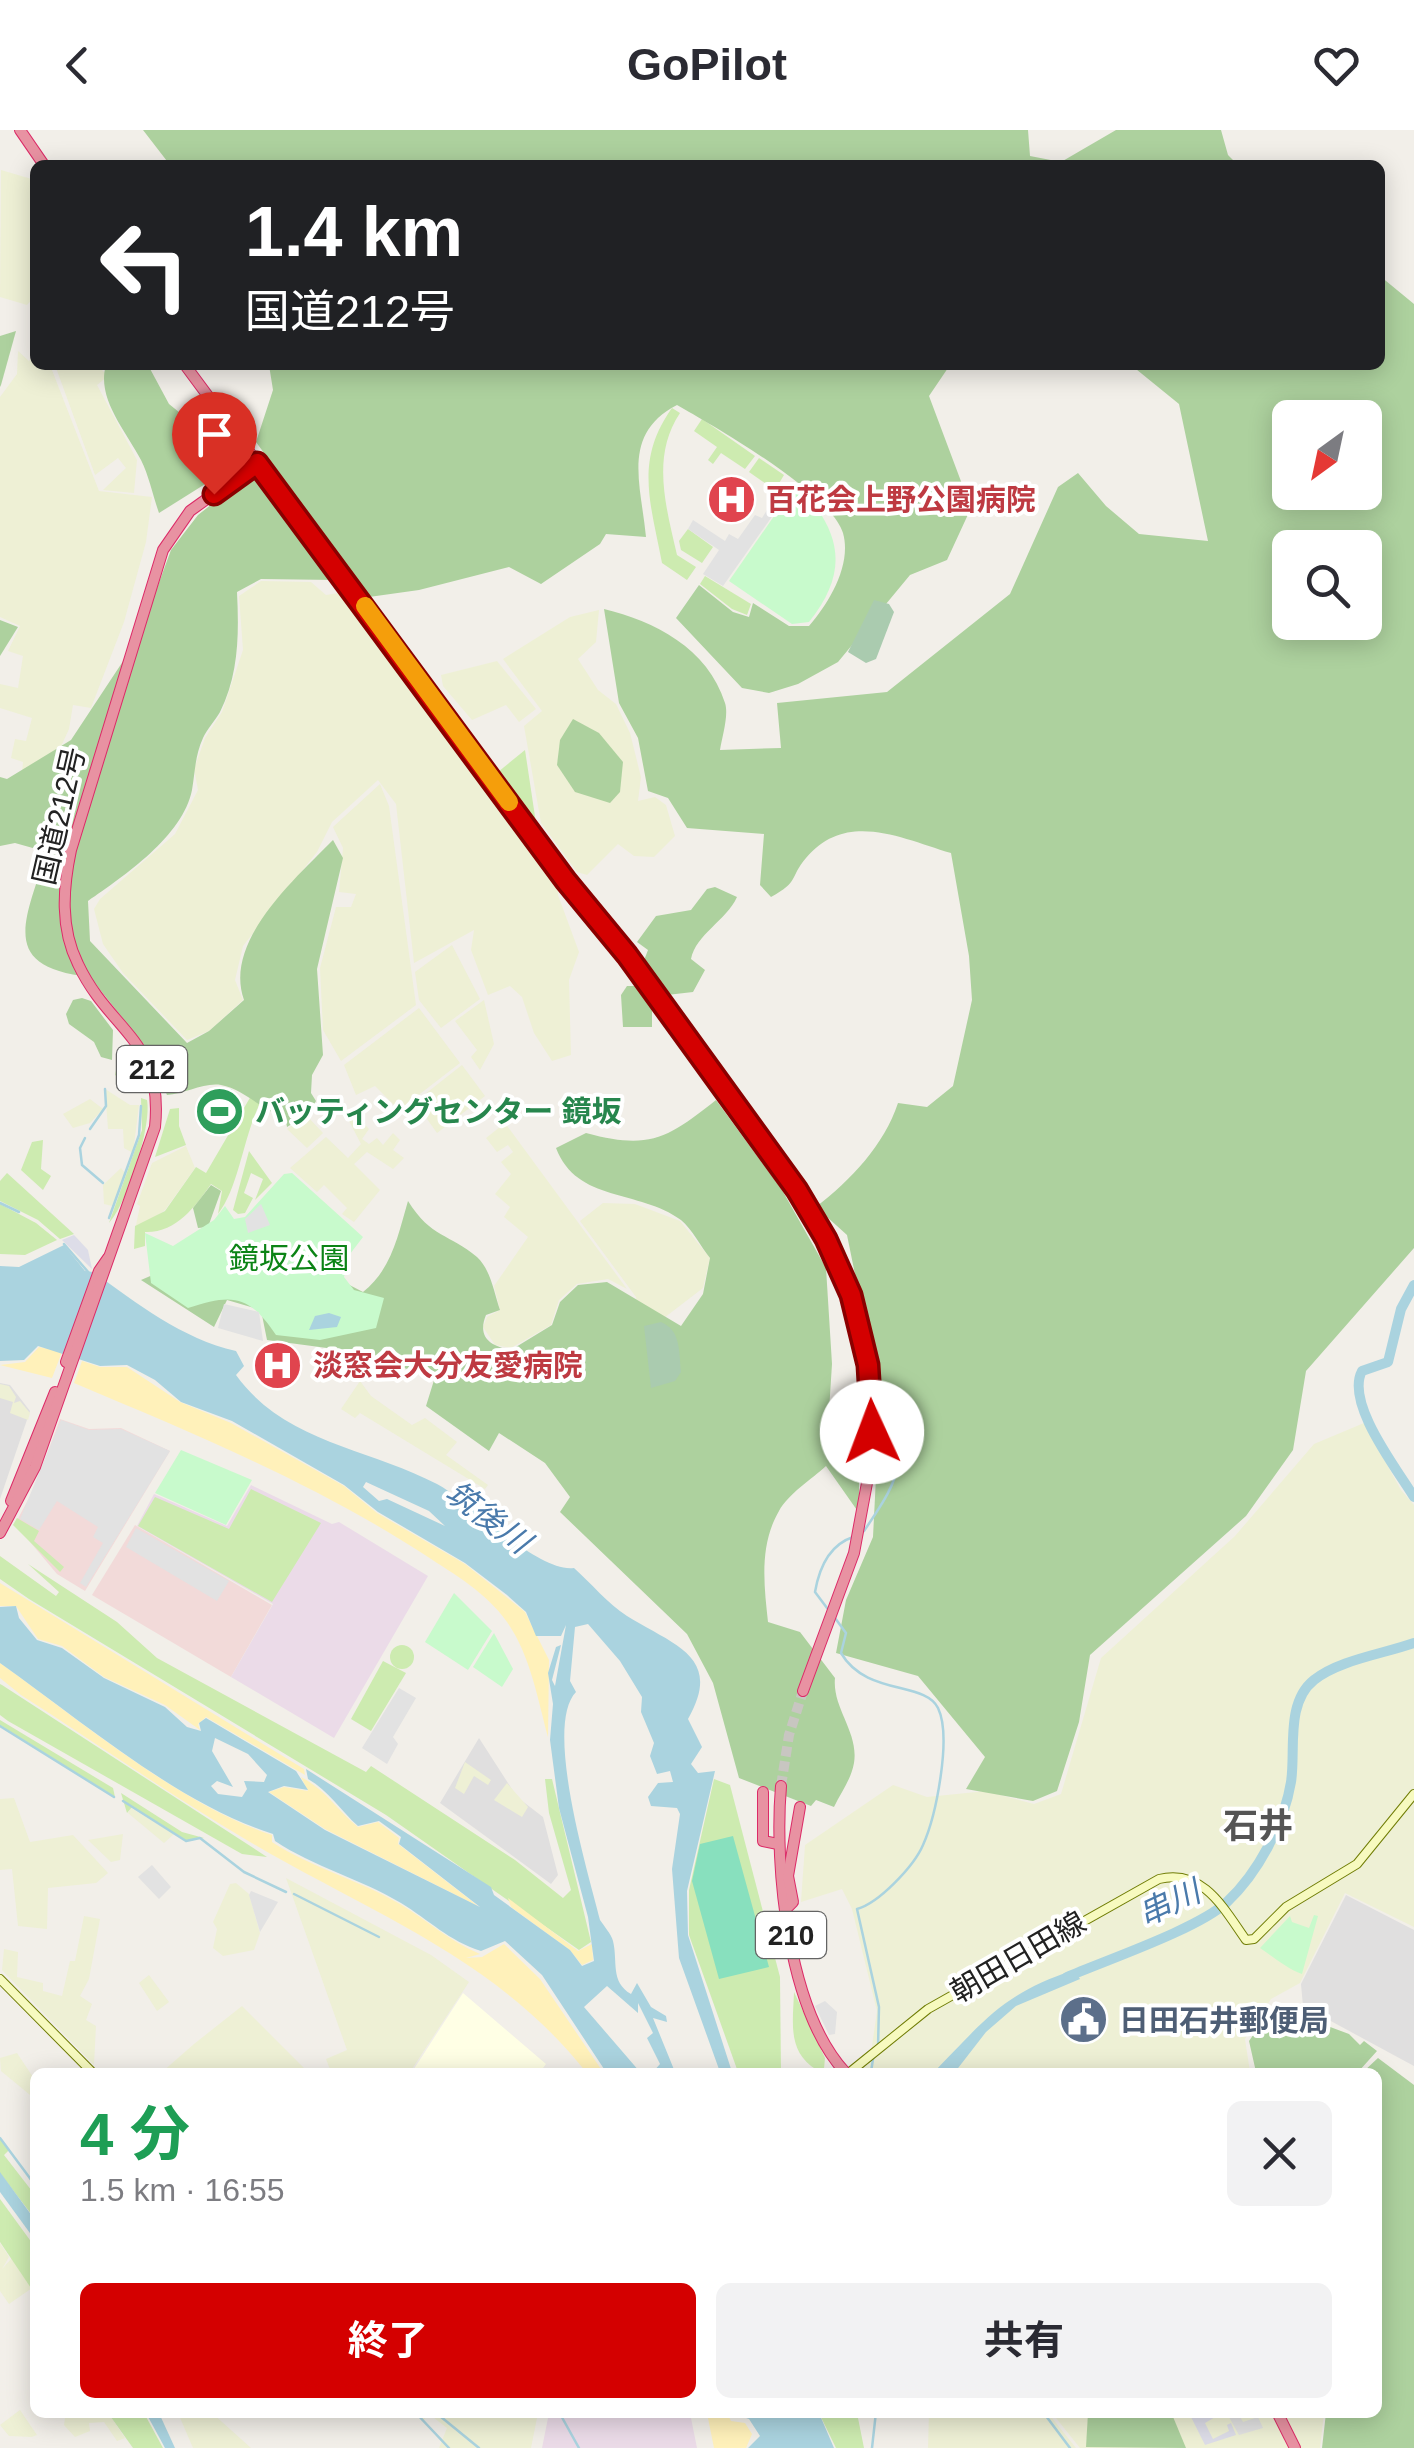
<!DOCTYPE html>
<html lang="ja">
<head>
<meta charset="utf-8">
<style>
	:root { --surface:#fff; --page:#f2f2f3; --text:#2b2b33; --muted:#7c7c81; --accent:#d40000 }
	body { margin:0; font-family:Arial,"Noto Sans JP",sans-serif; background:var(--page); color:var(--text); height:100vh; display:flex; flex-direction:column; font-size:38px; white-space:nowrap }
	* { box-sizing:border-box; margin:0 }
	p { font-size:32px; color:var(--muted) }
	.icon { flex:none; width:55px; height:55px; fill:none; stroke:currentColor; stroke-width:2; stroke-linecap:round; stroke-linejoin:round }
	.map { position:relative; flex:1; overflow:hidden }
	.drawer { position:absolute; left:30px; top:1938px; width:1352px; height:350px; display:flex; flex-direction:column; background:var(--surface); border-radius:15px; box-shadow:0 5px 25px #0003 }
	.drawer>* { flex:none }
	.top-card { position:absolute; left:30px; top:30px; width:1355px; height:210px; border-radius:15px; box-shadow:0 5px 25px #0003; background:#202124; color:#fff; overflow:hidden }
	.needle { width:65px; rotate:213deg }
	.buttons { position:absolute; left:1272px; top:270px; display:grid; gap:20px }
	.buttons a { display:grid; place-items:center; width:110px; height:110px; border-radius:15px; background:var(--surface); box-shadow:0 5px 25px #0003; font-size:50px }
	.pin { position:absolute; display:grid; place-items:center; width:85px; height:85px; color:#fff; margin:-102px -42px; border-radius:50% 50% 50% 0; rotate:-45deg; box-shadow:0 0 10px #0007 }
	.pin .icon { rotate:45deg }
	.me { position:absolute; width:110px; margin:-55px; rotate:358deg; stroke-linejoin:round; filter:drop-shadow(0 0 8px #0008) }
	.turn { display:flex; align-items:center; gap:35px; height:210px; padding:0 50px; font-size:45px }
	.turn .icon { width:130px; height:130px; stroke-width:2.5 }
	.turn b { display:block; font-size:70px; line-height:85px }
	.round { display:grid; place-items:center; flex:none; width:105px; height:105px; border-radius:15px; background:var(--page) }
	.overview { display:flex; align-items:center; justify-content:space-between; height:170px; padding:0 50px }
	h1 { font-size:60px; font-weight:700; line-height:75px; color:#1e9e55 }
	.action { display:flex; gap:20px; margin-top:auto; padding:20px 50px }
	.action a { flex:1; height:115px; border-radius:15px; background:var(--accent); color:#fff; font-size:40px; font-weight:700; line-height:115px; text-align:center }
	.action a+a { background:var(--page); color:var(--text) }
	header { display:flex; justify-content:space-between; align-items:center; height:130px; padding:0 50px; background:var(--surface); font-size:45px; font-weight:700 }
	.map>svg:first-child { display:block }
</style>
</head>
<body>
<header><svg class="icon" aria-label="back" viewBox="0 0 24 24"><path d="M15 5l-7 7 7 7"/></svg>GoPilot<svg class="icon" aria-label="heart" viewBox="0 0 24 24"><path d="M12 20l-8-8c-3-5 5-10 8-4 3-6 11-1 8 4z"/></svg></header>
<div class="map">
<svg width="1414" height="2318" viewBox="0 0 1414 2318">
	<rect width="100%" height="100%" fill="#f2efe9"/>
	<g fill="#e0dfdf">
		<path d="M0,1253l10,2 20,26 -30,88z"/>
		<path d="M479,1608l38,59 26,20 15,58 -7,9 -111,-81z"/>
		<path d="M1346,1765l68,35v136l-111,-60 -2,-22z"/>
	</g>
	<g fill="#f2dad9">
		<path d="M60,1289l29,10 32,-1 49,23 -85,140 -28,-17 -42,-50 20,-37z"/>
		<path d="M135,1395l137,80 -41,72 -139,-82z"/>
	</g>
	<g fill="#ebdbe8">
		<path d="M251,1355l81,39 7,-2 89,54 -94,162 -103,-61 42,-73 -136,-78 17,-32 73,32z"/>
		<path d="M549,2283h141l7,35h-155z"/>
	</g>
	<path fill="#ffffe5" d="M463,1863l83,71 -6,8h-128z"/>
	<g fill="#eef0d5">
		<path d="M1,40l34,10v116l-8,9 -27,-8z"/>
		<path d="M18,221l11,10 6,-8v12h15l49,126 53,6 -6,45 -22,80 -33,86 -18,-3 -4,24 -16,35 -31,9 1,-11 -12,-4 4,-19 11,2 6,-23 -32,-10v-24l18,4 5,-32 -15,-5 12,-25 -20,-9v-220l17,-23z"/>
		<path d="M55,235h42l11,11 -11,9 40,75 -3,33 -31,-3 23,-22 -8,-10 -23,17z"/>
		<path d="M261,451l50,1 15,13 18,-3 67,89 -1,11 14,9 135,179 -1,15 21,57 -10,28 2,75 -19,6 -18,-28 -12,-36 -12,-11 -22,9 -17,-45 3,-20 -60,33 -18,-159 -18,-24 -46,42 -15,30 -74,94 -8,34 8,20 -34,31 -22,9 -64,-67 -20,-29 -9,-35 6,-10 75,-65 23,-44 -4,-21 11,-31 17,-26 21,-62 -4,-54z"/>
		<path d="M599,480l-3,32 -18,17 20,31 18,14 14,29 11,44 -3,24 17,-4 11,8 9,31 -21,21 -20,-1 -16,-12 -31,31 -10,-3 -36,-49 -17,-97 18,-15 -39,-52 67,-42z"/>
		<path d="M497,531l39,48 -17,13 -13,-17 -34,15 -29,-34 -2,-11z"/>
		<path d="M380,654l9,22 27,199 -75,56 -18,-31 -3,-62 16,-61h15l5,-13 -17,-2 4,-44 -10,-21z"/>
		<path d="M452,815l28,54 -39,29 -22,-28 -4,-28z"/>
		<path d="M484,870l10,44 -14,26 -9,-13 6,-7 -22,-29z"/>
		<path d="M419,878l41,55 -61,47 -24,-24 -19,9 -12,-30z"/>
		<path d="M462,935l23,31 -48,37 -22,-31z"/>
		<path d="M105,959l25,16h9l-6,48 -9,-5 -1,-19h-15z"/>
		<path d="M90,969l13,10 -13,14 -17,5 -10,-14z"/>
		<path d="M354,983l15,16 -7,10 7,5 8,-6 6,7 10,-12 7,7 -7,10 11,8 -11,11 -26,-17 -13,12 26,26 -26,32 -12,-8 5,-6 -23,-23 -7,7 -27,-24 36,-31 22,21 13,-14 -14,-27z"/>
		<path d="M306,985l17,18 -16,15 -20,-19z"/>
		<path d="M505,993l122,166 -19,-10 -31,5 -18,16 -8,25 -40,23 -16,-3 -12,-18 4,-10 13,-7 -6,-24 34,-49 -24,-20 6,-10 -15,-13 16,-20 -10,-12 12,-10 -5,-7 -11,7 -11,-14z"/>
		<path d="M186,1016l9,22 -30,42 -17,12 -12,3 4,-19 -3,-2 15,-41z"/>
		<path d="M121,1038l4,5 -13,33 -8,-2 -1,-19z"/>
		<path d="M603,1073l32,1 45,17 30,37 -7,30 -43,33 -19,4 -5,-28 -56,-76z"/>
		<path d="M360,1251l11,15 41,29 13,-7 32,24 -11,13 42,30 -3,4 -125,-76 -5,5 -14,-9z"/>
		<path d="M0,1254l9,2 7,11 -2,6 6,-2 10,12 -2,7 -18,-7 3,-11 -13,-4z"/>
		<path d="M1364,1293l37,67 13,15v422l-69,-34 -45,90 -29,16 -26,40 5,33h-388l10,-26 5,-35 -25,-102 -10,-20 -41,13 4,-57 88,-60 34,12 59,-6 48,13 27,-10 40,-136 134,-122 79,-92z"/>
		<path d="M465,1632l26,18 -3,5 -14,-9 -10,18 -9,-6z"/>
		<path d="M507,1653l21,24 -6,10 -28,-17z"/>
		<path d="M14,1668l16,44 43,-7 35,38 -12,10 -48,5 -1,41 -29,-3 -6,-57 -12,1v-71z"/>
		<path d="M131,1678l43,26 -10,9 -36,-30z"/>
		<path d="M123,1704l-3,26 -9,2 -23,-22z"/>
		<path d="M286,1748l145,77 38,27 -59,90h-79l-5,-13 21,-9z"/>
		<path d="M236,1753l13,11 11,39 -6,17 -31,6 -10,-8 4,-19 -4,-7 17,-38z"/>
		<path d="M84,1786l16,3 -11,60 -9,17 12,8 -6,16 10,6 -2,39 -92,-95 2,-21 14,3 -1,25 26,6v8l19,5 8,-35h5z"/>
		<path d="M149,1845l20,27 -12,9 -18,-28z"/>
		<path d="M242,1876l66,66h-146l32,-28z"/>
		<path d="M17,1923l18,27v19l-34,-28 -1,-13z"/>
		<path d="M0,2113l9,14 -7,12 10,-11 20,30 -23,16 -9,-13z"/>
		<path d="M20,2280l17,25 -5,2 -23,-1 -9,-11z"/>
		<path d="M929,2282l119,1 28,35h-148z"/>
		<path d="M82,2283h26l17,25 -8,3 -13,-19 -15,1 1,8 -15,6 -11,-12 1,-7z"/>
		<path d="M178,2283h34l39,35h-58z"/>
		<path d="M416,2283h122l-7,35h-92l8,-20 -18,-14 -6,7z"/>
		<path d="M1052,2283h272l-4,35h-240z"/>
	</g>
	<g fill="#cdebb0">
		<path d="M672,278l8,5c-29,43 -14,94 -3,142l19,12 -9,13 -25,-17c-11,-59 -28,-102 10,-155z"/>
		<path d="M702,289l53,37 -10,13 -24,-16 -8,11 -5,-4 9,-13 -23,-16z"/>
		<path d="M759,328l25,17 -9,15 -26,-18z"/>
		<path d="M688,399l25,18 -11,16 -21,-13 -2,-9z"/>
		<path d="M705,446l46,28 -4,11 -15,-6 -32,-25z"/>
		<path d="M525,620l11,73 -38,-51z"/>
		<path d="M119,926l7,8 11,-5 10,23 -9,7 -23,-14z"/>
		<path d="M251,966l9,7c-17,35 -21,84 -42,111l4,-23 -11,-7c-16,23 -35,49 -66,48v14l-11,3 1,-23 30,-15 31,-44 10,6z"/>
		<path d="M141,968l6,2c5,26 -20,104 -38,123l33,-93z"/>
		<path d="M179,978v18l7,19 -31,12 15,-48z"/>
		<path d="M43,1010l-2,29 10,7 -8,14 -22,-20 11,-28z"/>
		<path d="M249,1021l23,32 -17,17 8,-21 -12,-6 -7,20 9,5 -8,15 -7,1 -5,-4z"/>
		<path d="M7,1043l67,61 -14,5 -22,-19 -38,-19v-20z"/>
		<path d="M0,1074l36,19 21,17 -32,15 -25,-1z"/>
		<path d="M251,1359l70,34 -49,79 -134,-76 17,-29 74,32z"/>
		<path d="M17,1388l22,13 -5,10 30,26 -4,5 -47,-47z"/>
		<path d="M0,1426l56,40 3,-4 -31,-28 89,58 40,36 209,114 5,-6 144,94 48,38 8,-8 -22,-77 -4,-34h7l39,163 -12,8 -193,-135 -357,-216 -29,-20z"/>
		<circle cx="402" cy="1527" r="12"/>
		<path d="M383,1531l23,12 -35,58 -20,-12z"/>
		<path d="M0,1554l2,1 265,172 -25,-3 -234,-133 -8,-6z"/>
		<path d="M0,1590l113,68 2,9 -115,-72z"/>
		<path d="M714,1649l16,6 50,192 1,95h-43l-49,-137v-45z"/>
		<path d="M121,1663l61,39 22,6 -18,3 -54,-34 -5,6z"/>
		<path d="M794,1862l31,66 -1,11 -7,1c-30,-18 -24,-47 -23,-78z"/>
		<path d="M0,2009l9,11 -5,5 31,40v24l-35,-46z"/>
		<path d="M0,2069l35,48v47l-35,-52z"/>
		<path d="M108,2283h36l19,35h-30z"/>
		<path d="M819,2283h38l7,35h-28z"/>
	</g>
	<g fill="#add19e" fill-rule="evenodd">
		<path d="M143,0h885l2,26 31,6 55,-32h105l7,25 10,10h-1068z"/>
		<path d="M1380,146l34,28v944l-108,123 -13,79 -47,66 -156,139 -11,67 -22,69 -24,10 -67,-12 19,-32 -67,-81 -82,-23 10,-53 27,-63 7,-140 -33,-162 -31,-28c35,-27 68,-62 82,-104l29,4 26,-21 19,-86 -3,-44 -18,-103c-50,-15 -105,-43 -145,5 -17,20 -6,23 -35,39l-11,-12 4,-51 -77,-6 -19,-30 -20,-7 -10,-53 -19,-35 -15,-94c50,12 104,39 121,94 4,12 -3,34 -5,47l61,-2 -4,-45 110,-11 123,-98 48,-107 20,-14 28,33 33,28 69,7 -29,-137 -48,-39h249zM1290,288h75v74h-75zM1290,418h75v74h-75z"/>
		<path d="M16,201l-15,54 -1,2v-51z"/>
		<path d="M106,235h42l21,39 53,43 -12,34 -51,32c-6,-17 -10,-37 -18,-53 -15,-29 -45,-62 -35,-95z"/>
		<path d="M269,235h681l-21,31 42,112 -24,52 -37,15 -72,87 -40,22 -29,9 -27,-5 -66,-70 23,-33 34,27 16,5 4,-14 36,23h20c20,-23 43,-61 34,-93 -12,-40 -129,-107 -166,-128 -56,29 -36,79 -31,132l-40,-3 -6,10 -59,40 -32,-17 -90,23 -50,7 -113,-155 17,-52z"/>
		<path d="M245,348l15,2 75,100 -74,-1 -24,13c2,42 2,82 -17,120 -5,9 -13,17 -17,26 -8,17 -8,35 -11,52 -9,46 -68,86 -104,111l2,40 97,102 22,-12 35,-31c-21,-59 51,-121 89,-160l10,18 -26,111 6,86 -11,20 -1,18 5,8 -8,13 -21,13 -2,-11c-22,-3 -38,-26 -64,-31 -16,-3 -37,9 -54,10l-20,-46 -57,-72c-90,-10 -67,-53 -43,-125l-32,-9 -15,3v-69l7,2 64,-39 68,-103 32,-87 27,-35z"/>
		<path d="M0,490l18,7 -18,29z"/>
		<path d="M573,589l26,14 24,29 -3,30 -10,11 -35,-11 -18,-27 3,-25z"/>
		<path d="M715,757l22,10c-11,24 -41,37 -46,62l14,11 -12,22 -26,3 -24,-32 5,-13 -11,-8 19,-26 35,-6 16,-21z"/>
		<path d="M627,856h10l15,19v22h-29l-2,-32z"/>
		<path d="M82,868l9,3 22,29 -1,30 -11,-3 -7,-15 -25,-18 -3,-10 7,-14z"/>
		<path d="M716,970l66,90 44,78 6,96 -3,47 30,53v49l-33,-47c-14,13 -38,28 -47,45 -20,34 -15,74 -11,111l32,10 35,46c-3,30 24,54 19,85 -3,17 -13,29 -20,44l-18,-7 -5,6 -72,-28 -26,-95 -26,-49 -127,-122 10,-15 -25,-34 -46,-30 -10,18 -63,-45 9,-29 -93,-27 -75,-10 -6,-30 -34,-10 -13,27 -73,-47 58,-25 137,23 27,14c29,-23 35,-57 45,-91 23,37 42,33 69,56 14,13 17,36 23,53l-14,5c-9,22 4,31 25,35l41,-25 8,-23 18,-17 29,-3 74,44 22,-32 7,-36c-9,-11 -18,-29 -29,-38 -42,-31 -104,-17 -125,-72l30,-15c63,17 81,6 130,-33z"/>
		<path d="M211,1055l10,6 -13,36 -10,1 -5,-20z"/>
		<path d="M1298,1885l51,19 11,11 4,-4 13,10 -18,20 -103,1 -7,-31 14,-20z"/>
		<path d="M1378,1928l36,27v363h-92l4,-35 52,-1v-340h-15z"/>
		<path d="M1171,2282l15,36 -100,-1 2,-34z"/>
	</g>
	<g fill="#fff1ba">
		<path d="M39,1217l23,5 -10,26 -52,-13 25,-3z"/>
		<path d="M82,1231l18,6h27l53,35 51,21 113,63 33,27 88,51 39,31 21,17 24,48 -1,77c-10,-37 -18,-83 -41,-115 -21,-30 -52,-47 -82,-67 -111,-72 -230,-121 -351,-172z"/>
		<path d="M0,1453l304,186 1,6 -99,-58 -8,7 2,6 -35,-25 -61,-28 -42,-31 -24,-7 -22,-33h-16z"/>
		<path d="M0,1533c78,56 182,143 272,172v7c40,26 87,38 128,62 27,16 49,37 80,50l-14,4 16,-1 22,-13 36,35 63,93h-17c-92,-116 -217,-159 -341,-233 -76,-45 -149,-96 -224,-144l-21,-17z"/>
		<path d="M301,1647c25,13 36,33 57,50l20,-5 21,16 -1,6 80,62 -153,-77 -56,-37 15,-5 24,4z"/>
		<path d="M508,1768l70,53 14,-7 1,16 -11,5 -12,-15 -59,-43z"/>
		<path d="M707,2283h20l4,8 14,2 7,11 -6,14h-32z"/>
	</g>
	<g fill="#aacbaf">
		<path d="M874,470l15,4 5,8 -18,47 -10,4 -18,-11z"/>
		<path d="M661,1192c20,8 18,30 20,50l-6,9 -24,7 -7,-62z"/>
	</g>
	<g fill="#c8facc">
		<path d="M797,353c42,47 55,85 12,139l-17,2 -63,-43z"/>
		<path d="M292,1043l71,64 -13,17 -6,23 10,13 30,8 -8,30 -56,12 -44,-5c-27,-40 -43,-42 -88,-27l-37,-25 -6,-50 28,13 41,-26 11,-14 9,13 11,-2 39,-43z"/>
		<path d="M181,1320l71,30 -26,45 -71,-32z"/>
		<path d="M454,1463l38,38 -24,39 -43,-28z"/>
		<path d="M494,1503l19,36 -11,18 -29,-20z"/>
		<path d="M1314,1785l4,1 -16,58c-16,-6 -27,-16 -42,-26l30,-32 2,6 17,6z"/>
	</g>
	<g fill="#88e0be">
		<path d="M231,959l13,17 -29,24 -16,-23z"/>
		<path d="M733,1706l36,131 -50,12 -27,-98 8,-37z"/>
	</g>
	<g fill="#e2e2e2">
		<path d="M782,356l8,5 -67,95 -20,-12 16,-24 -31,-21 5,-9 32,21 4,-7 9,5 17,-24 7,3z"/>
		<path d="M261,1074l9,21 -22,8 -3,-14z"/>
		<path d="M224,1174l35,8 4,29 -45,-13z"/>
		<path d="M61,1290l28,10 32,-1 49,22 -84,136 -6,-4 23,-40 -10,-6 5,-10 -41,-26 -18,29 -19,-11z"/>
		<path d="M136,1398l93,53 -12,20 -91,-54z"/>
		<path d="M399,1558l17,10 -23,39 5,7 -11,20 -25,-16z"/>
		<path d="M152,1735l19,22 -12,12 -21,-22z"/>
		<path d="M251,1761l27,11 -18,30 -11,-37z"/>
		<path d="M825,1871l12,11 -2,22 -6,1 -14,-29z"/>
		<path d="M1238,2283l5,9 15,-5 5,11 -24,7 -10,-18z"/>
	</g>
	<g fill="#dddde8">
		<path d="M74,1105l14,15 4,19 -30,-29z"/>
		<path d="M1189,2283h33l-17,10 8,16 16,-8 -2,-6 4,-2 5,12 -31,10z"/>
	</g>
	<g fill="#aad3df" fill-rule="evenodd">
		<path d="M64,1115l21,26 8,1c44,31 89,67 143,79l8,15 -8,9c49,68 133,73 201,109 34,18 100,89 137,84 17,15 34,36 53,48 46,29 97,40 61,103l14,28 -11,17 7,9 17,-2 -28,120 1,44 44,137h-12l-41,-114 -7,-89 8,-55 -3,-6 -26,-2 -3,-9 10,-14 15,-1 -3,-11 -13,3 -7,-18 4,-13 -13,-31 1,-15 -22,-36 -32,-37 -13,3 -5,54 6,11c-33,34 13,183 24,228 4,6 11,14 13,21 5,20 -3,41 18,53l6,-11 14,24 15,9 1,6 -14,-4 22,54h-22l7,-8 -13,-26 6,-5 -15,-30v10l-31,-27 -23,21 56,65h-34l-64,-97 -37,-34 -24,10c-32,-10 -52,-31 -80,-48 -40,-24 -87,-36 -126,-62l-2,-7c-95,-30 -191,-113 -273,-171v-56l16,-1 3,12 18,22 25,8 42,30 61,29 22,20 14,4 -2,-8 7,-5 90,53 12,19 -24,-4 -16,6 57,38 155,77 -81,-63 2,-7 -22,-16 -21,5c-18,-16 -29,-35 -50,-47l-2,-10 185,118 3,8 76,55 12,16 12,-5 -6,-44 -29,-109 -9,-68 3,-36 -5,-31 8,-26 5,-2 -9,35 3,6 11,-61 -5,11h-25l-10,-24 -19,-17 -42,-32 -87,-51 -34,-27 -112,-64 -51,-19 -26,-22 -28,-15 -27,1 -62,-20 -14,14 -24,1v-95l19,1zM366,1352l63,29 16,15 -58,-27 -8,2 -16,-14zM215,1608l33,16 19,21 -3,7 -20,-1 3,8 -5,8 -24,-3 -7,-8 6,-5 16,6 -21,-36z"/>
		<path d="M329,1183l12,4 -4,10 -28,3 6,-14z"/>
		<path d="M1074,1840l6,9 -64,27 -30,26 -31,40h-21c51,-52 68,-78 140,-102z"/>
		<path d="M0,2042l35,48v20l-35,-48z"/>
		<path d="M146,2283h13l16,35h-10z"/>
		<path d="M732,2283h87l15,35h-86l12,-12 -11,-17z"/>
	</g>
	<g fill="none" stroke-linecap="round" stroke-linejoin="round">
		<g stroke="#aad3df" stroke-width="2.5">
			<path d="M90,999l16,-23 -1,-17"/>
			<path d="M85,1008l-5,10 2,17 21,18"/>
			<path d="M0,1073l19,9"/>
			<path d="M109,1088l30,-83 2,-29"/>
			<path d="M64,1114l25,29"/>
			<path d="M864,1401c40,-59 46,-72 10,-137"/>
			<path d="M827,1478l-12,-16c4,-23 14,-47 38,-55"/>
			<path d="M835,1488l11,15 -5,20c25,43 84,28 97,55 14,29 -2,108 -15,137 -9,21 -44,58 -66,64l22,98 -1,40"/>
			<path d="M0,1596l114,71"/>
			<path d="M123,1671l63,40 14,-3 44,34 42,20"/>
			<path d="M294,1764l85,43"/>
			<path d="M871,1942l2,-13"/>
			<path d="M0,2008l35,47"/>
			<path d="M415,2282l34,36"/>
			<path d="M435,2282l44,36"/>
			<path d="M559,2282l20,36"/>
			<path d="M1043,2282l27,36"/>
			<path d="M872,2318l4,-36"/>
		</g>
		<g stroke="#aad3df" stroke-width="10">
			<path d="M1414,1155l-13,24 -13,53 -26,9c-17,32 35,98 52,126"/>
			<path d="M1067,1847c39,-17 131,-48 160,-75 31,-29 57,-78 64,-120 5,-31 -6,-79 23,-102 25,-20 69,-26 100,-37"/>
		</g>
		<path stroke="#c8c6c1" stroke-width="10" stroke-dasharray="10 5" stroke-linecap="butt" d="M781,1656l8,-51 14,-44"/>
		<defs>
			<g id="secondary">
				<path d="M0,1849l92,93"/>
				<path d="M850,1942l78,-63 231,-130c44,-11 65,30 87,61l8,-1 32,-32 71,-43 57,-70"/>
			</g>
			<g id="highway">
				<path d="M20,0l24,35"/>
				<path d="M185,235l387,523 74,93 151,209 41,72 30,103 4,91 -18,97 -51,138"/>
				<path d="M66,1232l33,-91 9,-13"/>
				<path d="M11,1371l44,-109"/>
				<path d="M0,1403l35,-66 120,-340c9,-88 -45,-95 -77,-163 -18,-36 -15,-76 -7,-114l92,-300 27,-39 67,-48"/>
				<path d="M781,1656c-7,81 7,224 64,286"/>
				<path d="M763,1662v49l15,3"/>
				<path d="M785,1780l8,-8 -5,-26 12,-69"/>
				<path d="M1277,2282l18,36"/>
			</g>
		</defs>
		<use href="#secondary" stroke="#707d05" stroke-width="10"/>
		<use href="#highway" stroke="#dc2a67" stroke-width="12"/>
		<use href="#secondary" stroke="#f7fabf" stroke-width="8"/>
		<use href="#highway" stroke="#e892a2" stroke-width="10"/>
	</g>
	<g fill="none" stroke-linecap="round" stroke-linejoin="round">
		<defs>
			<path id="route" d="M214,364l43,-31 309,418 61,74 170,235 29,49 25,56 17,70 4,67"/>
		</defs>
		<use href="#route" stroke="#8a0000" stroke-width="25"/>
		<use href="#route" stroke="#d40000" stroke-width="18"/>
		<path stroke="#f59e0b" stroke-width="18" d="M365,476l144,196"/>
	</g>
	<defs>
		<symbol id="hospital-disc" viewBox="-11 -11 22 22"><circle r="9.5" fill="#e0444e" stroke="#fff"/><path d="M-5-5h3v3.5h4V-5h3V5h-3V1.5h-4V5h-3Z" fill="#fff"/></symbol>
		<symbol id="stadium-disc" viewBox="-11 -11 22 22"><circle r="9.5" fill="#2e9e5b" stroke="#fff"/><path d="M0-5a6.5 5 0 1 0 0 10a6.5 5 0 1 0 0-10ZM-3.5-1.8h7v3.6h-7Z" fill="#fff"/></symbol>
		<symbol id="civic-disc" viewBox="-11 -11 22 22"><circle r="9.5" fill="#5c6f8a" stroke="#fff"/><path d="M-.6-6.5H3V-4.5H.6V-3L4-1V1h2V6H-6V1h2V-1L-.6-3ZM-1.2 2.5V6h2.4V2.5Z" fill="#fff"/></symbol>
	</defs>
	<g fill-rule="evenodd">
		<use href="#hospital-disc" x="704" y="342" width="55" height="55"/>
		<use href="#stadium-disc" x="192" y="954" width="55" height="55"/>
		<use href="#hospital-disc" x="250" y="1208" width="55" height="55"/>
		<use href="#civic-disc" x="1056" y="1862" width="55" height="55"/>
	</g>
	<g text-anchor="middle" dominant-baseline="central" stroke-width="8" stroke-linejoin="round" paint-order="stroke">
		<g fill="#fff" stroke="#646464" stroke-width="2.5">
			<rect x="117" y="916" width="70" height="46" rx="8"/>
			<rect x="756" y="1782" width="70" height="46" rx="8"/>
		</g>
		<g font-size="28" font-weight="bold" fill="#222">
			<text x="152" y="939">212</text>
			<text x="791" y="1805">210</text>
		</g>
		<g font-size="30" font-weight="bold" fill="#be3a42" stroke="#fff" text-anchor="start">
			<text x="766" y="369">百花会上野公園病院</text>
			<text x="313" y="1235">淡窓会大分友愛病院</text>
		</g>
		<g font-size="30" fill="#222" stroke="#fff">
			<text transform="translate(59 686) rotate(-77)">国道212号</text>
			<text transform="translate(1018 1827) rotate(-30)">朝田日田線</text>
		</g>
		<g font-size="30" font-weight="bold" fill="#27864d" stroke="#fff" text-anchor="start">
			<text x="255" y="981">バッティングセンター 鏡坂</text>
		</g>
		<g font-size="30" fill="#0c8416" stroke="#fff">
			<text x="289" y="1128">鏡坂公園</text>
		</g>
		<g font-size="30" font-weight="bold" fill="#4e5e75" stroke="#fff" text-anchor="start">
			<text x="1119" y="1890">日田石井郵便局</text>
		</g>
		<g font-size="32" font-style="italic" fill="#4a7aab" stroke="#fff">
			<text transform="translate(488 1387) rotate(37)">筑後川</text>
			<text transform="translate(1169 1773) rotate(-25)">串川</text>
		</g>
		<g font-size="35" font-weight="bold" fill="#555" stroke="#fff">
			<text x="1258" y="1695">石井</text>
		</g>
	</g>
</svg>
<div class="buttons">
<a><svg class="needle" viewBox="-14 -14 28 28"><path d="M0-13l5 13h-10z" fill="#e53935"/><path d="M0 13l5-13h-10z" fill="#7c7c81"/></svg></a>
<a><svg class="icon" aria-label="search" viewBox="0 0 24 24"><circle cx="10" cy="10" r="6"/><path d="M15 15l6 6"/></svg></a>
</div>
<div class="pin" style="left:214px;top:364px;background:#d93025"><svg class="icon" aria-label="arrive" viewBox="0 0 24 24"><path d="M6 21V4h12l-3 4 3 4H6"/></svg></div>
<svg class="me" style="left:872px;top:1302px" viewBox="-20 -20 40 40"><circle r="19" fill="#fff"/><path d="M0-13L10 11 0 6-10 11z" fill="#d40000"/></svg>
<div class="top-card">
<div class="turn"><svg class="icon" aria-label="left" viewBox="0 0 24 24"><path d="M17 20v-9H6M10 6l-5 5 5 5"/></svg><div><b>1.4 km</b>国道212号</div></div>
</div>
<section class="drawer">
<div class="overview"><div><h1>4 分</h1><p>1.5 km · 16:55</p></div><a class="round"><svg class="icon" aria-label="close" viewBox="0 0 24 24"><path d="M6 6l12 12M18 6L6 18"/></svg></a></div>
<div class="action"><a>終了</a><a>共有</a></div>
</section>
</div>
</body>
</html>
